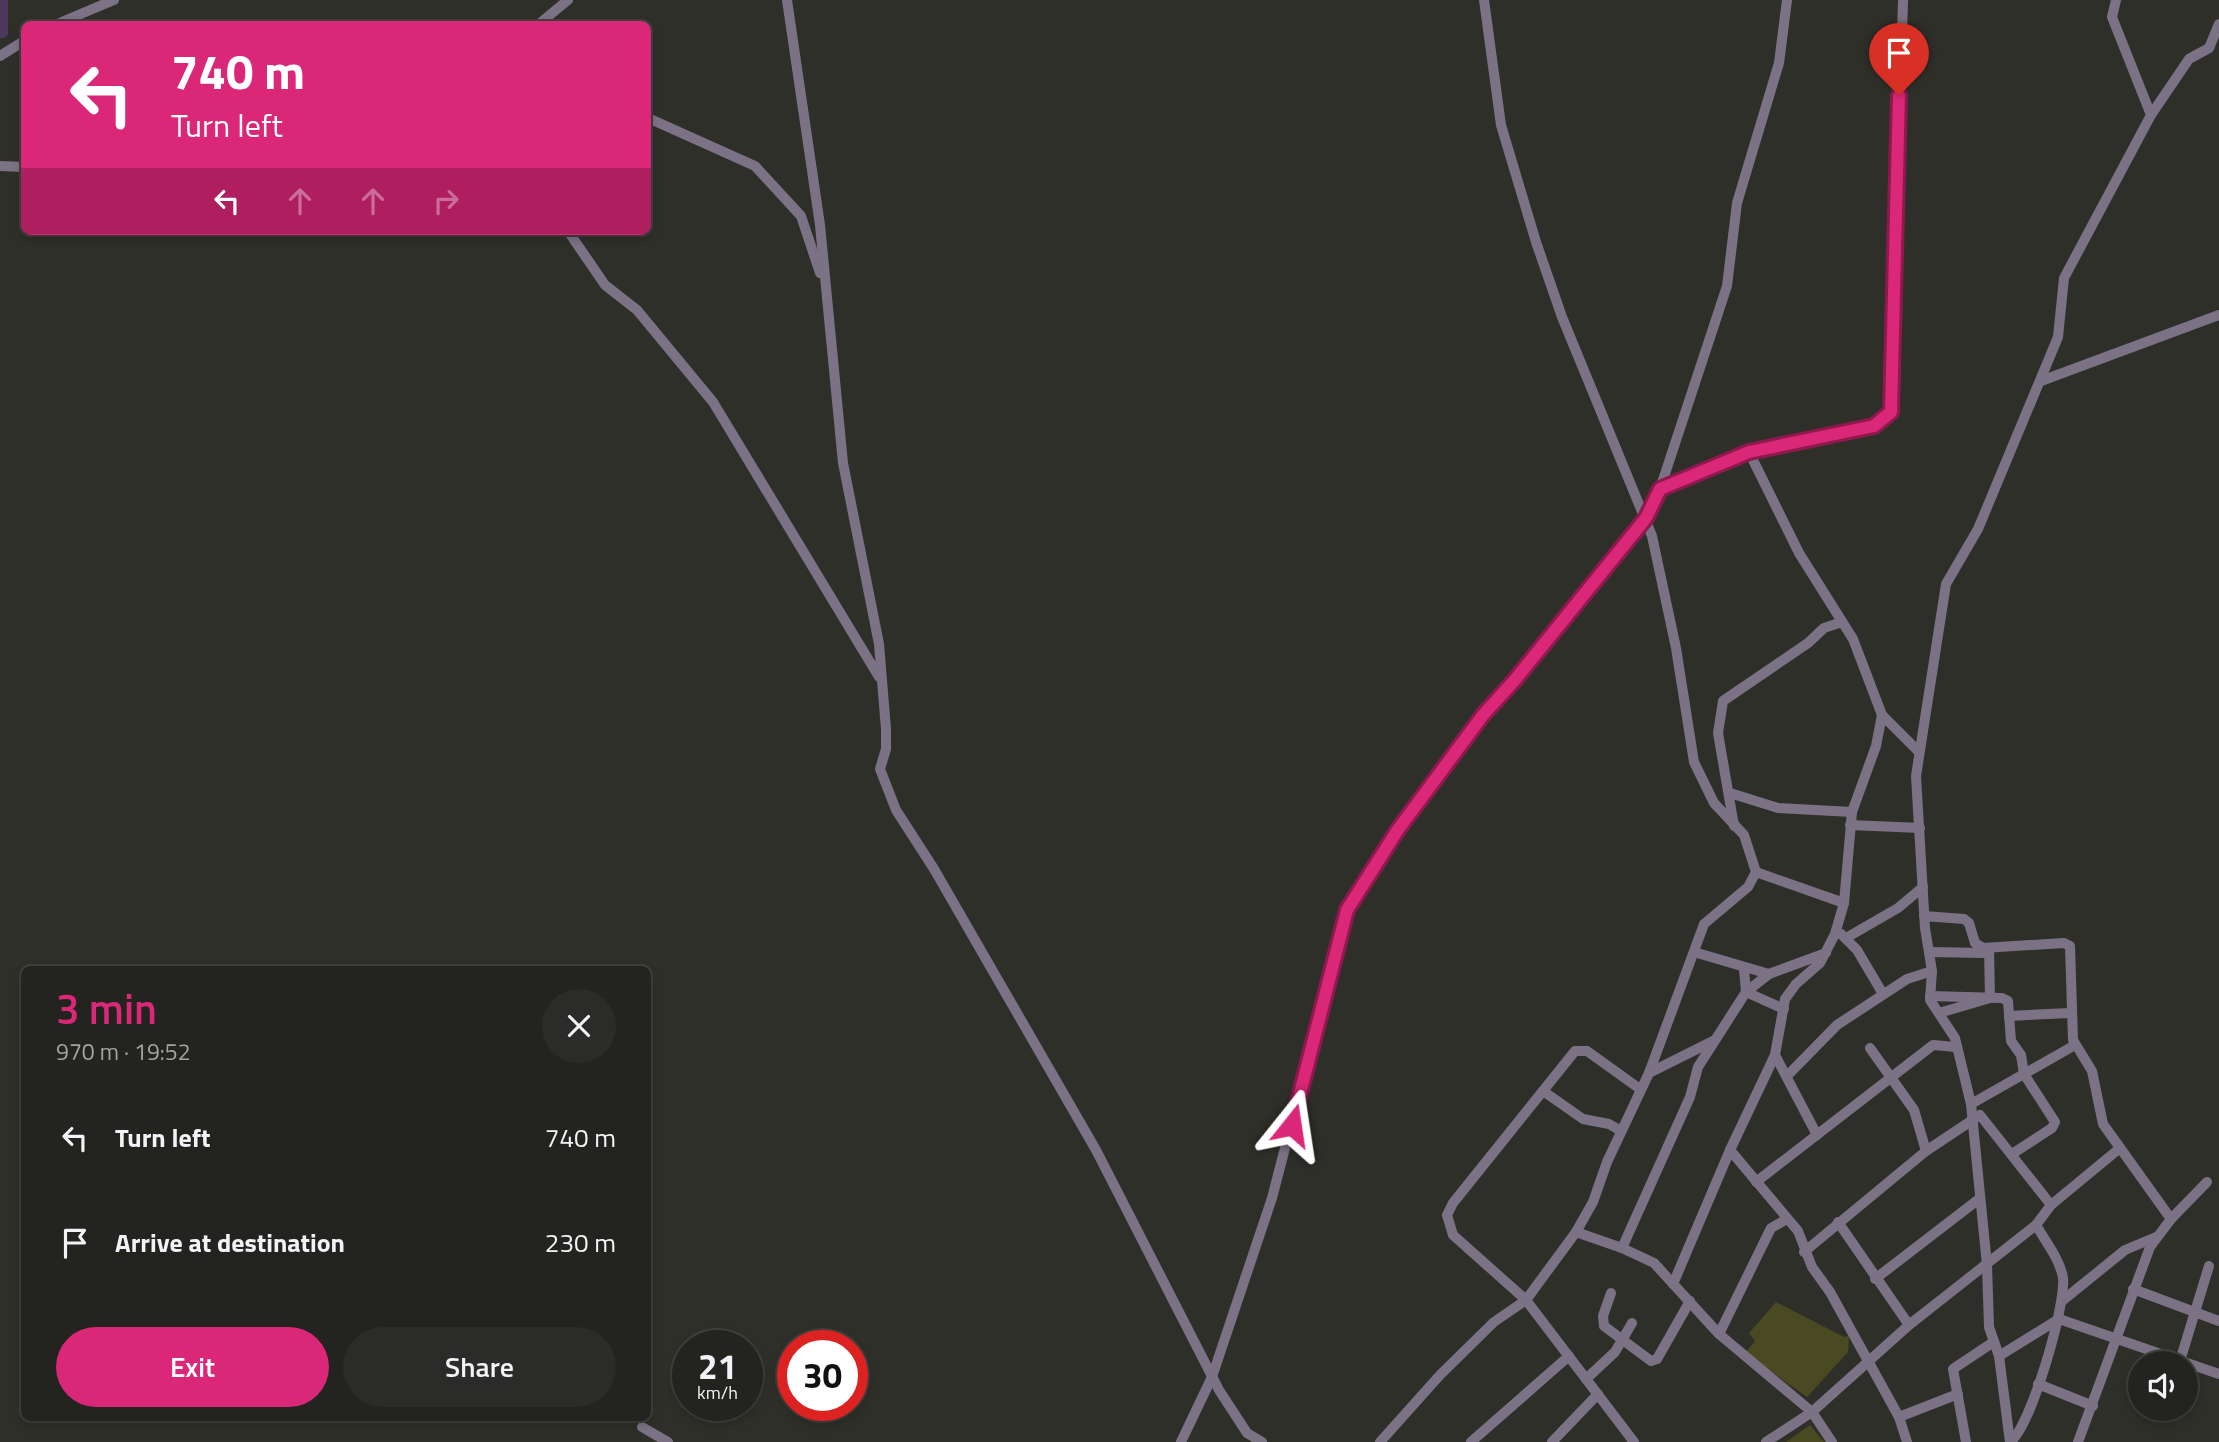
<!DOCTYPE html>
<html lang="en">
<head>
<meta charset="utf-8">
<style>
	:root { --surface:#232320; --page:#2b2b29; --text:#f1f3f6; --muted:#a3a4a5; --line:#40403e; --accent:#db2777 }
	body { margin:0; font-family:"Titillium Web",sans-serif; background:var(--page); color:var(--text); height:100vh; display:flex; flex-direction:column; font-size:26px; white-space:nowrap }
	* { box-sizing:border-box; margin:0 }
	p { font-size:23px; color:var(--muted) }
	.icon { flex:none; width:38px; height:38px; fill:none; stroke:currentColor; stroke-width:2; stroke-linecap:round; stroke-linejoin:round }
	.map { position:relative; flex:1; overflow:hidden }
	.sheet { position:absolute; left:21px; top:966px; width:630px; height:455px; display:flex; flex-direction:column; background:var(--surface); border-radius:10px; box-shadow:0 4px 10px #0003,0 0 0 2px var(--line) }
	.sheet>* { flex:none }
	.top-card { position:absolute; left:21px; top:21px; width:630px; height:214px; border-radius:10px; box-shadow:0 4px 10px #0003,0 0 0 2px var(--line); background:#db2777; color:#fff; overflow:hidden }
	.controls { position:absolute; left:2128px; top:1351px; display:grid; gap:14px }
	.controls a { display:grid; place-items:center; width:70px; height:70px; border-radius:50%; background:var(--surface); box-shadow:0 4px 10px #0003,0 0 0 2px var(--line); font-size:35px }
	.speed { position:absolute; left:672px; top:1330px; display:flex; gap:14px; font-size:35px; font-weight:700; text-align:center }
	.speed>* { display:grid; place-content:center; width:91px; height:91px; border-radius:50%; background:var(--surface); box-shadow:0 4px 10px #0003,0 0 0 2px var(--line); line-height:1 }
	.speed small { font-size:18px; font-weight:400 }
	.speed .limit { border:10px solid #d22; background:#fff; color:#111 }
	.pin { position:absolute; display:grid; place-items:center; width:60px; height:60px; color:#fff; margin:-72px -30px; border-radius:50% 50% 50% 0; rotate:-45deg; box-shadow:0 0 7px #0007 }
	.pin .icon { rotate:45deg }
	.me { position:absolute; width:77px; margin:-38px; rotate:15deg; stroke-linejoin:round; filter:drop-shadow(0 0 5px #0008) }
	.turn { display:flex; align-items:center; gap:24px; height:147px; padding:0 35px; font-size:32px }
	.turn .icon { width:91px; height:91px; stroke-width:2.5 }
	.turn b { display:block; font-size:49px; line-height:60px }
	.lanes { display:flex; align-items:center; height:66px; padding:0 35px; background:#0003; justify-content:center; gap:35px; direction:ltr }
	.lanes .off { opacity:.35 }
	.round { display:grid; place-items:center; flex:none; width:74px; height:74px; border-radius:37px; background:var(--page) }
	.overview { display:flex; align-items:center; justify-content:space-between; height:119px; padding:0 35px }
	h1 { font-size:42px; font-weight:600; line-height:52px; color:var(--accent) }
	.cta { display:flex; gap:14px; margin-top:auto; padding:14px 35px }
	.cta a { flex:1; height:80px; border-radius:42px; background:var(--accent); color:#fff; font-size:28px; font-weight:600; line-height:80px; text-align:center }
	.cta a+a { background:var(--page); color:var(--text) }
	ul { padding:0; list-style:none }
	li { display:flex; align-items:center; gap:21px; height:105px; padding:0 35px }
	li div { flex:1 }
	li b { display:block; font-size:26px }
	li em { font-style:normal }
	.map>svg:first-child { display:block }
</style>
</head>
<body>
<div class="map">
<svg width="2219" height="1442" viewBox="0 0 2219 1442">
	<rect width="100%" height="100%" fill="#2f2f2a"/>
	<g fill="#494922">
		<path d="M1776,1302l68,35 5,-1 -1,16 -41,45 -62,-44 10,-12 -6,-8z"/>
		<path d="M1810,1425l14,17h-38z"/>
	</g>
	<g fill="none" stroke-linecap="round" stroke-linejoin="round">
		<path stroke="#4b395e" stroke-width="10" d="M0,33h3v-33"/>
		<g stroke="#7b7385" stroke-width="10">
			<path d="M787,0l33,225 23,238 36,181 7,85v20l-6,20 16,41 38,59 162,281 123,240 28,43 15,9"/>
			<path d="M1484,0l17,125 35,117 26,75 90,219 24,112 18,114 20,41 30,32 12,37 -8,15 -44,37 -55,149"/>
			<path d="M57,24l57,-24"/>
			<path d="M539,24l29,-24"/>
			<path d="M0,56l24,-15"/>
			<path d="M2151,115l38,-56 20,-11 10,-24"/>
			<path d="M648,118l107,48 46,50 19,57"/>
			<path d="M0,166l24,1"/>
			<path d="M568,231l37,54 32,25 76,92 166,275"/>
			<path d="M2041,381l178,-66"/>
			<path d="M1749,452l50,101 54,86 29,76 37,37"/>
			<path d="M1660,489l89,-37 125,-26 17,-14 12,-412"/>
			<path d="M1730,793l48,15 74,4"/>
			<path d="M1850,825l70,3"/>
			<path d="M1734,826l-16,-93 5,-32 85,-58 16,-15 18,-6"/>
			<path d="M1756,872l88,31"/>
			<path d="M1924,916l40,3 5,4 6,20 8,5 81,-5 6,3 3,94 19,31 11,53 68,95"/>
			<path d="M1841,934l16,16 26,44"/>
			<path d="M1846,938l52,-30 25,-21"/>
			<path d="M1694,952l75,22 57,-21"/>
			<path d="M1929,952l56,1"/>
			<path d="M1769,974l-23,18 38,17"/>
			<path d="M1930,996l72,2 6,3 3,40 10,14 3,19 31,48 -3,6 -40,26"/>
			<path d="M1939,1013l51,-15 -1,-50"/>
			<path d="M2009,1016l61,-3"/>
			<path d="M1870,1048l44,62 12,41"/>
			<path d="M1775,1055l42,80"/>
			<path d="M1787,1076l50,-51 70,-46 25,-8"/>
			<path d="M1543,1091l40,28 26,5 12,7"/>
			<path d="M1971,1104l104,-59"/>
			<path d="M1730,1150l68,81 14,36 18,25 69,125 8,25"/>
			<path d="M1756,1182l177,-137 23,2"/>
			<path d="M1838,1222l71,103"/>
			<path d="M1576,1232l46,16 32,15 65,71 93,78 20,30"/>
			<path d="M1622,1248l68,-151 8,-30 48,-75 -2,-23"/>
			<path d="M1804,1252l122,-101 54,-36 71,90"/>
			<path d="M1875,1279l104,-80"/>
			<path d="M1673,1284l57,-134 45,-95 10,-56 11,-15 24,-21 15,-29 9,-31 8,-91 24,-66 6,-31"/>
			<path d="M2133,1289l86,32"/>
			<path d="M1611,1293l-8,23 1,10 47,35 6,-2 33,-58"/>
			<path d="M2062,1301l63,-51 31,-13"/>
			<path d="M1719,1334l52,-106 16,-9"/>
			<path d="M1999,1356l60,-37 160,55"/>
			<path d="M2180,1361l29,-95"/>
			<path d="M1586,1379l29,-27 17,-29"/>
			<path d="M2038,1384l55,22"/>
			<path d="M1899,1417l59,-23"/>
			<path d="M642,1427l26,15"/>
			<path d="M1181,1442l31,-65 60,-179 75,-288 50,-79 86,-116 31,-34 132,-163 14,-29 67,-203 10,-83 42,-140 8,-63"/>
			<path d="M1380,1442l60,-67 54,-53 32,-22 50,-68 17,-30 14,-40 42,-89 64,-32"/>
			<path d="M1471,1442l98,-86"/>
			<path d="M1552,1442l46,-48"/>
			<path d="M1634,1442l-108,-142 -73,-65 -6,-20 6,-12 122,-152h12l53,38"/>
			<path d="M1766,1442l46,-30 97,-87 127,-100 15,-20 69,-57"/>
			<path d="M1966,1442l-13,-73 39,-26"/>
			<path d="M2010,1442l-11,-86 -10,-29 -2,-62 -16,-161 -16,-66 -25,-38 2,-29 -7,-43 -9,-152 30,-192 32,-55 80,-192 6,-59 87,-163 -39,-98 4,-17"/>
			<path d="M2010,1442c21,-15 56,-137 53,-164 -3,-19 -18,-37 -27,-53"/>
			<path d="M2078,1442l72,-195 21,-28 36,-37"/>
		</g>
	</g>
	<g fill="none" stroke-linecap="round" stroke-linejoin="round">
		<defs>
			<path id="route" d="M1292,1125l55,-215 50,-79 86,-116 31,-34 132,-163 14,-29 89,-37 125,-26 17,-14 8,-317"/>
		</defs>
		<use href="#route" stroke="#8e194d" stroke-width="18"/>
		<use href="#route" stroke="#db2777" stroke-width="12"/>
	</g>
</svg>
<div class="controls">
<a><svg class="icon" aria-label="sound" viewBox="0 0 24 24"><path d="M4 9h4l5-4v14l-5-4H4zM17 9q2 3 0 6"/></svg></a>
</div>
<div class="speed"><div>21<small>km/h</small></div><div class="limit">30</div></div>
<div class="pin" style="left:1899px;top:95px;background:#d93025"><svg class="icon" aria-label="arrive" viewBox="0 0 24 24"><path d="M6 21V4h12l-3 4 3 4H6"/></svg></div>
<svg class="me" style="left:1292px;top:1125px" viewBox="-20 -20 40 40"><path d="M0-17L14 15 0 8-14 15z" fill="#db2777" stroke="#fff" stroke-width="4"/></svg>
<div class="top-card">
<div class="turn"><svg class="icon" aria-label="left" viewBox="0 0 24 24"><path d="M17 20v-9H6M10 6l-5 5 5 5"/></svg><div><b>740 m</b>Turn left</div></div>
<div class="lanes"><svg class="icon" aria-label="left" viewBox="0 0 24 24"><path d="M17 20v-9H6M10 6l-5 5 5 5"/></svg><svg class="icon off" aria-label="ahead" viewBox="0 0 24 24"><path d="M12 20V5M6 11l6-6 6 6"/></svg><svg class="icon off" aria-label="ahead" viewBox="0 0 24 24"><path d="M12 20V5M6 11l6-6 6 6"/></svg><svg class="icon off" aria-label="right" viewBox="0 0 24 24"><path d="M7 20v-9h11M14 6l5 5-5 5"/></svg></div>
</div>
<section class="sheet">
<div class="overview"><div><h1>3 min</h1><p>970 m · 19:52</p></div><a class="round"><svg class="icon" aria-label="close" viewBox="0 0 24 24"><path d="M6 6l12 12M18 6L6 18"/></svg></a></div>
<ul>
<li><svg class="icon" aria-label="left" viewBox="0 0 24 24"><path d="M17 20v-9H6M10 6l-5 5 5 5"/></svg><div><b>Turn left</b></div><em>740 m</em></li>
<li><svg class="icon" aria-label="arrive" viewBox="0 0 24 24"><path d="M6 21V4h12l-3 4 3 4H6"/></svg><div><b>Arrive at destination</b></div><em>230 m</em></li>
</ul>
<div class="cta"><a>Exit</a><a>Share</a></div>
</section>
</div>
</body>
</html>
